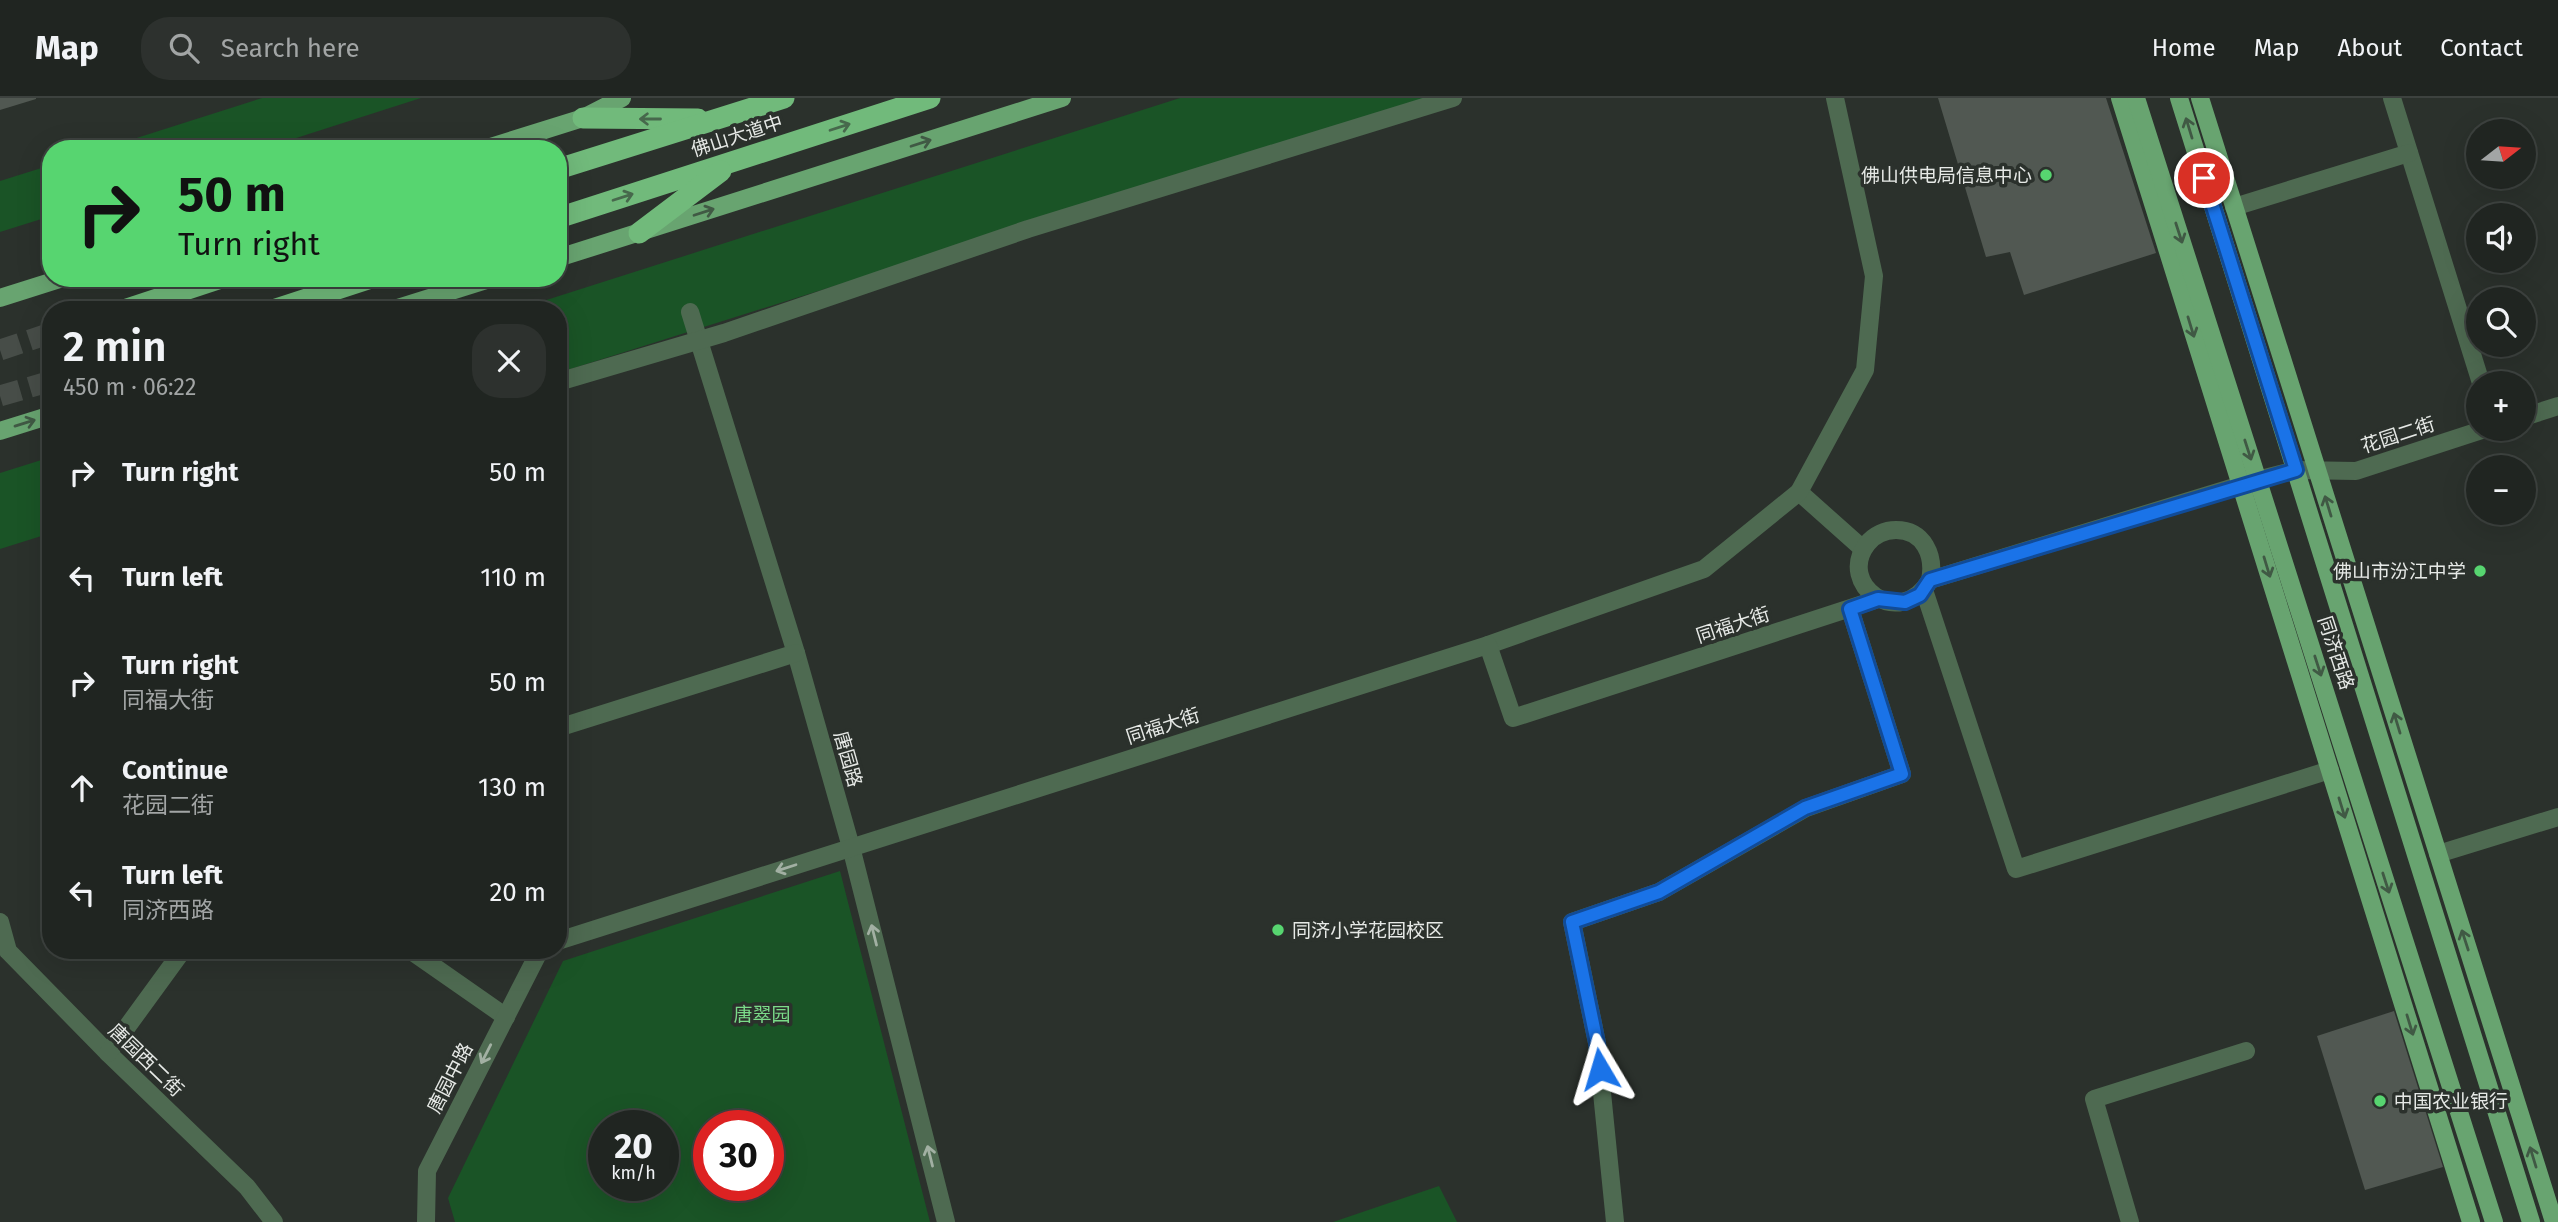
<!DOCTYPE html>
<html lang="en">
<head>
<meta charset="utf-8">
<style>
	:root { --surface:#202521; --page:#2d312e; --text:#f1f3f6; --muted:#a2a5a5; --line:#3d423f }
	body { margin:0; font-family:"Fira Sans","Noto Sans SC",sans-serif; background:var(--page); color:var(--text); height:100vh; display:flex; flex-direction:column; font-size:26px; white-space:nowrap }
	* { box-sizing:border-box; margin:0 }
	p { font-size:23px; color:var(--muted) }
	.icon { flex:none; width:38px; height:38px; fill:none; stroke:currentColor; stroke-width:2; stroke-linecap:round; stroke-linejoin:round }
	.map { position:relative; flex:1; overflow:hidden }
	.drawer { position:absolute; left:42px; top:203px; width:525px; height:658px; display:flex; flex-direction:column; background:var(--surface); border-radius:28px; box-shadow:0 7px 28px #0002,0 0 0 2px var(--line) }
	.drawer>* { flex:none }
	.banner { position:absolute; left:42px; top:42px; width:525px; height:147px; border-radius:28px; box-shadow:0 7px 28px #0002,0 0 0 2px var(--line); background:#57d570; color:#111; overflow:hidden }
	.needle { width:46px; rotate:73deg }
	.tools { position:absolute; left:2466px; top:21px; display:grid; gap:14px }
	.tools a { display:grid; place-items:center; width:70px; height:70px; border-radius:50%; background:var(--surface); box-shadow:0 7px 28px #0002,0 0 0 2px var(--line); font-size:35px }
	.speed { position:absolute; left:588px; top:1012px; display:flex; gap:14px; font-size:35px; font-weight:700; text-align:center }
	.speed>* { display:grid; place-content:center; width:91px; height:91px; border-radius:50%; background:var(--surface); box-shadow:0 7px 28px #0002,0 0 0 2px var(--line); line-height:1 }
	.speed small { font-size:18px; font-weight:400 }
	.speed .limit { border:10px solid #d22; background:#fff; color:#111 }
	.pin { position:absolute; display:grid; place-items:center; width:60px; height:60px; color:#fff; margin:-30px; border:4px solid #fff; border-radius:50%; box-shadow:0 2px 7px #0007 }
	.me { position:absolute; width:77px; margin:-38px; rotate:353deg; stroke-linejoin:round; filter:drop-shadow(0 0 5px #0008) }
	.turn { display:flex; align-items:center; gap:24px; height:147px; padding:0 21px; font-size:32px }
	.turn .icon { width:91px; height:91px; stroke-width:2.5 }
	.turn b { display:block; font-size:49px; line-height:60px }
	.round { display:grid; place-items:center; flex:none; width:74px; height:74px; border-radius:28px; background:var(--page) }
	.summary { display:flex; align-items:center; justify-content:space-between; height:119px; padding:0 21px }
	h1 { font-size:42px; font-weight:600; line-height:52px }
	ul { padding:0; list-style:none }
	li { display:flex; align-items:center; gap:21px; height:105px; padding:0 21px }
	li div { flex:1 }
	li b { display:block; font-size:26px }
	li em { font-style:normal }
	header { display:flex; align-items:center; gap:42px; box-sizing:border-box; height:98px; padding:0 35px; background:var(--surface); border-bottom:2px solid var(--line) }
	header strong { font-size:33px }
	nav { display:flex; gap:38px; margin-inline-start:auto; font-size:24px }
	.search { width:490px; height:63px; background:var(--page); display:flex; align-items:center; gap:18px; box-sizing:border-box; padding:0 24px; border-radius:28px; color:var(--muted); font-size:26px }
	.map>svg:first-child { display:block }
</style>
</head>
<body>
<header>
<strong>Map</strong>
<div class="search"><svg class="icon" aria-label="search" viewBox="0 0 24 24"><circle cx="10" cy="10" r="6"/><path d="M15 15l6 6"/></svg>Search here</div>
<nav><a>Home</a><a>Map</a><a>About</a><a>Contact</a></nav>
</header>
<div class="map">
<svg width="2558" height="1124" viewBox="0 0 2558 1124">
	<rect width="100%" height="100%" fill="#2b312c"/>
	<g fill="#1a5426" fill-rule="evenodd">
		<path d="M262,0h159l-159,51h-160z"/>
		<path d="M1180,0h251l-873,275v-63h-43z"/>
		<path d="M51,67v51l-51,16v-51z"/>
		<path d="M51,359v76l-51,16v-76z"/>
		<path d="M840,773l90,351h-475l-7,-24 115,-237zM604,1027h59v60h-59zM709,1027h59v60h-59z"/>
		<path d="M1439,1088l18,36h-124z"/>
	</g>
	<g fill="#515852">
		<path d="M0,0h36v1l-36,11z"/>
		<path d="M1938,0h168l50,155 -132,42 -14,-43 -24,5z"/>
		<path d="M2394,913l49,156 -78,23 -48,-154z"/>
	</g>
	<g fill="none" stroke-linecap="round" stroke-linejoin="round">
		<g stroke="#474d48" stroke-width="21" stroke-dasharray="21 10" stroke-linecap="butt">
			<path d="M0,252l51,-17"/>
			<path d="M0,298l51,-15"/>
		</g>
		<g stroke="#4e6a51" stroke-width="18">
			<path d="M2392,0l89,285"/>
			<path d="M2234,109l175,-54"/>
			<path d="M690,214l106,341 55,194 95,375"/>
			<path d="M558,284l166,-49 304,-104 425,-131"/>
			<path d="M2524,319l34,-11"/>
			<path d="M1799,394l64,57"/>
			<path d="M1930,482c5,-24 -6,-50 -34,-50 -11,0 -22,5 -29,14 -31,41 33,87 63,36l327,-100 39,-10 60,1 129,-42"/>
			<path d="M1924,492l92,279 314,-99"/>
			<path d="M1488,547l216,-76 95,-77 66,-122 9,-94 -39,-178"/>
			<path d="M558,630l238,-75"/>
			<path d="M2438,756l120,-37"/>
			<path d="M0,824l8,29 100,102 139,134 27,35"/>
			<path d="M558,843l930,-296 25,73 365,-119"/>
			<path d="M410,852l96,67"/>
			<path d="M108,955l75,-103"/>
			<path d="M426,1124l1,-51 113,-221"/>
			<path d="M1615,1124l-18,-179 -25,-121 87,-30 147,-84 96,-34 -52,-165"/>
			<path d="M2130,1124l-36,-123 152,-48"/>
		</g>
		<g stroke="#68a470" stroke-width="18">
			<path d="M2120,0l351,1124"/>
			<path d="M2136,0l358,1124"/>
			<path d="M2179,0l352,1124"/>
			<path d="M2200,0l354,1124"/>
			<path d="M484,51l99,-31 39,-20"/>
			<path d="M558,160l504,-160"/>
			<path d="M0,200l63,-20"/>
			<path d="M391,212l102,-32"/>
			<path d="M0,333l51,-16"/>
		</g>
		<g stroke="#71ba7b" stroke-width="21">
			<path d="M583,20l115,1"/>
			<path d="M558,71l226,-71"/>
			<path d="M558,120l372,-120"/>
			<path d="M639,135l82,-62"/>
			<path d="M124,212l97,-32"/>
			<path d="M273,212l98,-32"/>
		</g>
	</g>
	<defs><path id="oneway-shaft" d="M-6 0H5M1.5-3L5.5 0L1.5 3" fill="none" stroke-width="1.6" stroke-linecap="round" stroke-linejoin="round" transform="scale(1.75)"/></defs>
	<g stroke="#47684c">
		<use href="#oneway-shaft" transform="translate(650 21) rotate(-180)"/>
		<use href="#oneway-shaft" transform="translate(840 29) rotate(-18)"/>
		<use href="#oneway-shaft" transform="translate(623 99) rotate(-18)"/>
	</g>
	<g stroke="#405944">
		<use href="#oneway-shaft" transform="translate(2189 30) rotate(-107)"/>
		<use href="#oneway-shaft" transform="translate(921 45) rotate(-18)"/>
		<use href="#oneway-shaft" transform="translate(704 114) rotate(-18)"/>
		<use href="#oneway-shaft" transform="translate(2179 135) rotate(72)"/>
		<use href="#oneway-shaft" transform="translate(2191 229) rotate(73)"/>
		<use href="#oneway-shaft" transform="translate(25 325) rotate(-17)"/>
		<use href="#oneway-shaft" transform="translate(2248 352) rotate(72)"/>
		<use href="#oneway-shaft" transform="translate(2328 408) rotate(-107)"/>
		<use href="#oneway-shaft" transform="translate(2267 469) rotate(73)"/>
		<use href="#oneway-shaft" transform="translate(2318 568) rotate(72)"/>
		<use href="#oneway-shaft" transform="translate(2397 625) rotate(-107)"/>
		<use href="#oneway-shaft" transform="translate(2342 710) rotate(73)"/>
		<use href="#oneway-shaft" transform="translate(2386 785) rotate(72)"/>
		<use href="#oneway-shaft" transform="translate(2465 842) rotate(-108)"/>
		<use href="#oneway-shaft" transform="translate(2410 927) rotate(73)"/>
		<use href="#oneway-shaft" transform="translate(2533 1059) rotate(-107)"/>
	</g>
	<g stroke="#a2b0a3">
		<use href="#oneway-shaft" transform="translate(786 770) rotate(162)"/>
		<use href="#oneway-shaft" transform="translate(874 837) rotate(-104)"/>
		<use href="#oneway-shaft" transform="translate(486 956) rotate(117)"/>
		<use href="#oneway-shaft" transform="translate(930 1058) rotate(-104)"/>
	</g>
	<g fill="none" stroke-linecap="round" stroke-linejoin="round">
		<defs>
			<path id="route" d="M1600,971l-3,-26 -25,-121 87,-30 146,-84 97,-34 -52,-165 28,-10 27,3 15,-7 10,-15 366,-110 -92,-292"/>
		</defs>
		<use href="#route" stroke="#114b97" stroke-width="18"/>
		<use href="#route" stroke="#1a73e8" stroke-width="12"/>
	</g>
	<g fill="#57d570" stroke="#2b312c" stroke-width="2.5">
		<circle cx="2046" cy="77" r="7"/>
		<circle cx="2480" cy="473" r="7"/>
		<circle cx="1278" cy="832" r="7"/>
		<circle cx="2380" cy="1003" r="7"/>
	</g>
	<g text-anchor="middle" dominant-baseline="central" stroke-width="7" stroke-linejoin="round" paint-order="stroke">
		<g font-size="19" fill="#e6e9e6" stroke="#2b312c">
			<text transform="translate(737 38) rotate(-18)">佛山大道中</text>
			<text transform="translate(2398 337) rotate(-18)">花园二街</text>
			<text transform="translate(1733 527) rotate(-18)">同福大街</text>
			<text transform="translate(2336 555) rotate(72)">同济西路</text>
			<text transform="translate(1163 628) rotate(-18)">同福大街</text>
			<text transform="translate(848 661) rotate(74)">唐园路</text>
			<text transform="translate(146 962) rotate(44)">唐园西二街</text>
			<text transform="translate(450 980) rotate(-63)">唐园中路</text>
		</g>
		<g font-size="19" fill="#e6e9e6" stroke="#2b312c" text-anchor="end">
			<text x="2032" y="77">佛山供电局信息中心</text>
			<text x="2466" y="473">佛山市汾江中学</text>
			<text x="1292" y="832" text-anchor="start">同济小学花园校区</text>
			<text x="2394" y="1003" text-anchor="start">中国农业银行</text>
		</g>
		<g font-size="19" fill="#7bdb89" stroke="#2b312c">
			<text x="762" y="916">唐翠园</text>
		</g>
	</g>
</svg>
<div class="tools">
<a><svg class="needle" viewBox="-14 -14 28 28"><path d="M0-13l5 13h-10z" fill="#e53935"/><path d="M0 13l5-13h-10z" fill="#a2a5a5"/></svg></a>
<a><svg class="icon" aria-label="sound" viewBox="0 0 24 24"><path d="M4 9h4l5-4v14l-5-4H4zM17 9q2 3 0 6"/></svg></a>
<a><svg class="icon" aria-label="search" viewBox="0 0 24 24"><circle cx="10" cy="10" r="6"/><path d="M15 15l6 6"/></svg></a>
<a>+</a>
<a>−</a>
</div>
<div class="speed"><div>20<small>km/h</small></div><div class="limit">30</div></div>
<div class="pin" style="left:2204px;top:80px;background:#d93025"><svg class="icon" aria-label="arrive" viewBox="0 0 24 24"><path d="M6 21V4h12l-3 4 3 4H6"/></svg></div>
<svg class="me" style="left:1600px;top:971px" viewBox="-20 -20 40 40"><path d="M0-17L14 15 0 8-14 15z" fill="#1a73e8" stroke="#fff" stroke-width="4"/></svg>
<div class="banner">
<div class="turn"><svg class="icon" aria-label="right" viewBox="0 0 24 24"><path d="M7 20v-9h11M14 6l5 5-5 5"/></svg><div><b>50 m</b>Turn right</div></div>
</div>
<section class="drawer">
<div class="summary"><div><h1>2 min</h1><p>450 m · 06:22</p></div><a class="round"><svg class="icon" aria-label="close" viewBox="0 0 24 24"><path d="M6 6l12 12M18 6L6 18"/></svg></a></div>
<ul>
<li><svg class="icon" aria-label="right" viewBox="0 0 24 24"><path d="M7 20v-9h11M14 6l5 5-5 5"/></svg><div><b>Turn right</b></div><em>50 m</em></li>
<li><svg class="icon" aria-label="left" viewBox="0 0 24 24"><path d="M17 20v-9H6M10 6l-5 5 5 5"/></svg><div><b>Turn left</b></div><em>110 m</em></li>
<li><svg class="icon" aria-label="right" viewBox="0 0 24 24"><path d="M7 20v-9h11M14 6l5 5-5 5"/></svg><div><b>Turn right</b><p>同福大街</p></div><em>50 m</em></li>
<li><svg class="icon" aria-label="ahead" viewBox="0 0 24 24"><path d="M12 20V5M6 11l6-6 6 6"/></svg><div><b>Continue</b><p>花园二街</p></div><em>130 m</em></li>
<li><svg class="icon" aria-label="left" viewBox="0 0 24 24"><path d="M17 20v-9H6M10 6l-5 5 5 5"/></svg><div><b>Turn left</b><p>同济西路</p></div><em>20 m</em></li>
</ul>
</section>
</div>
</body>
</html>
